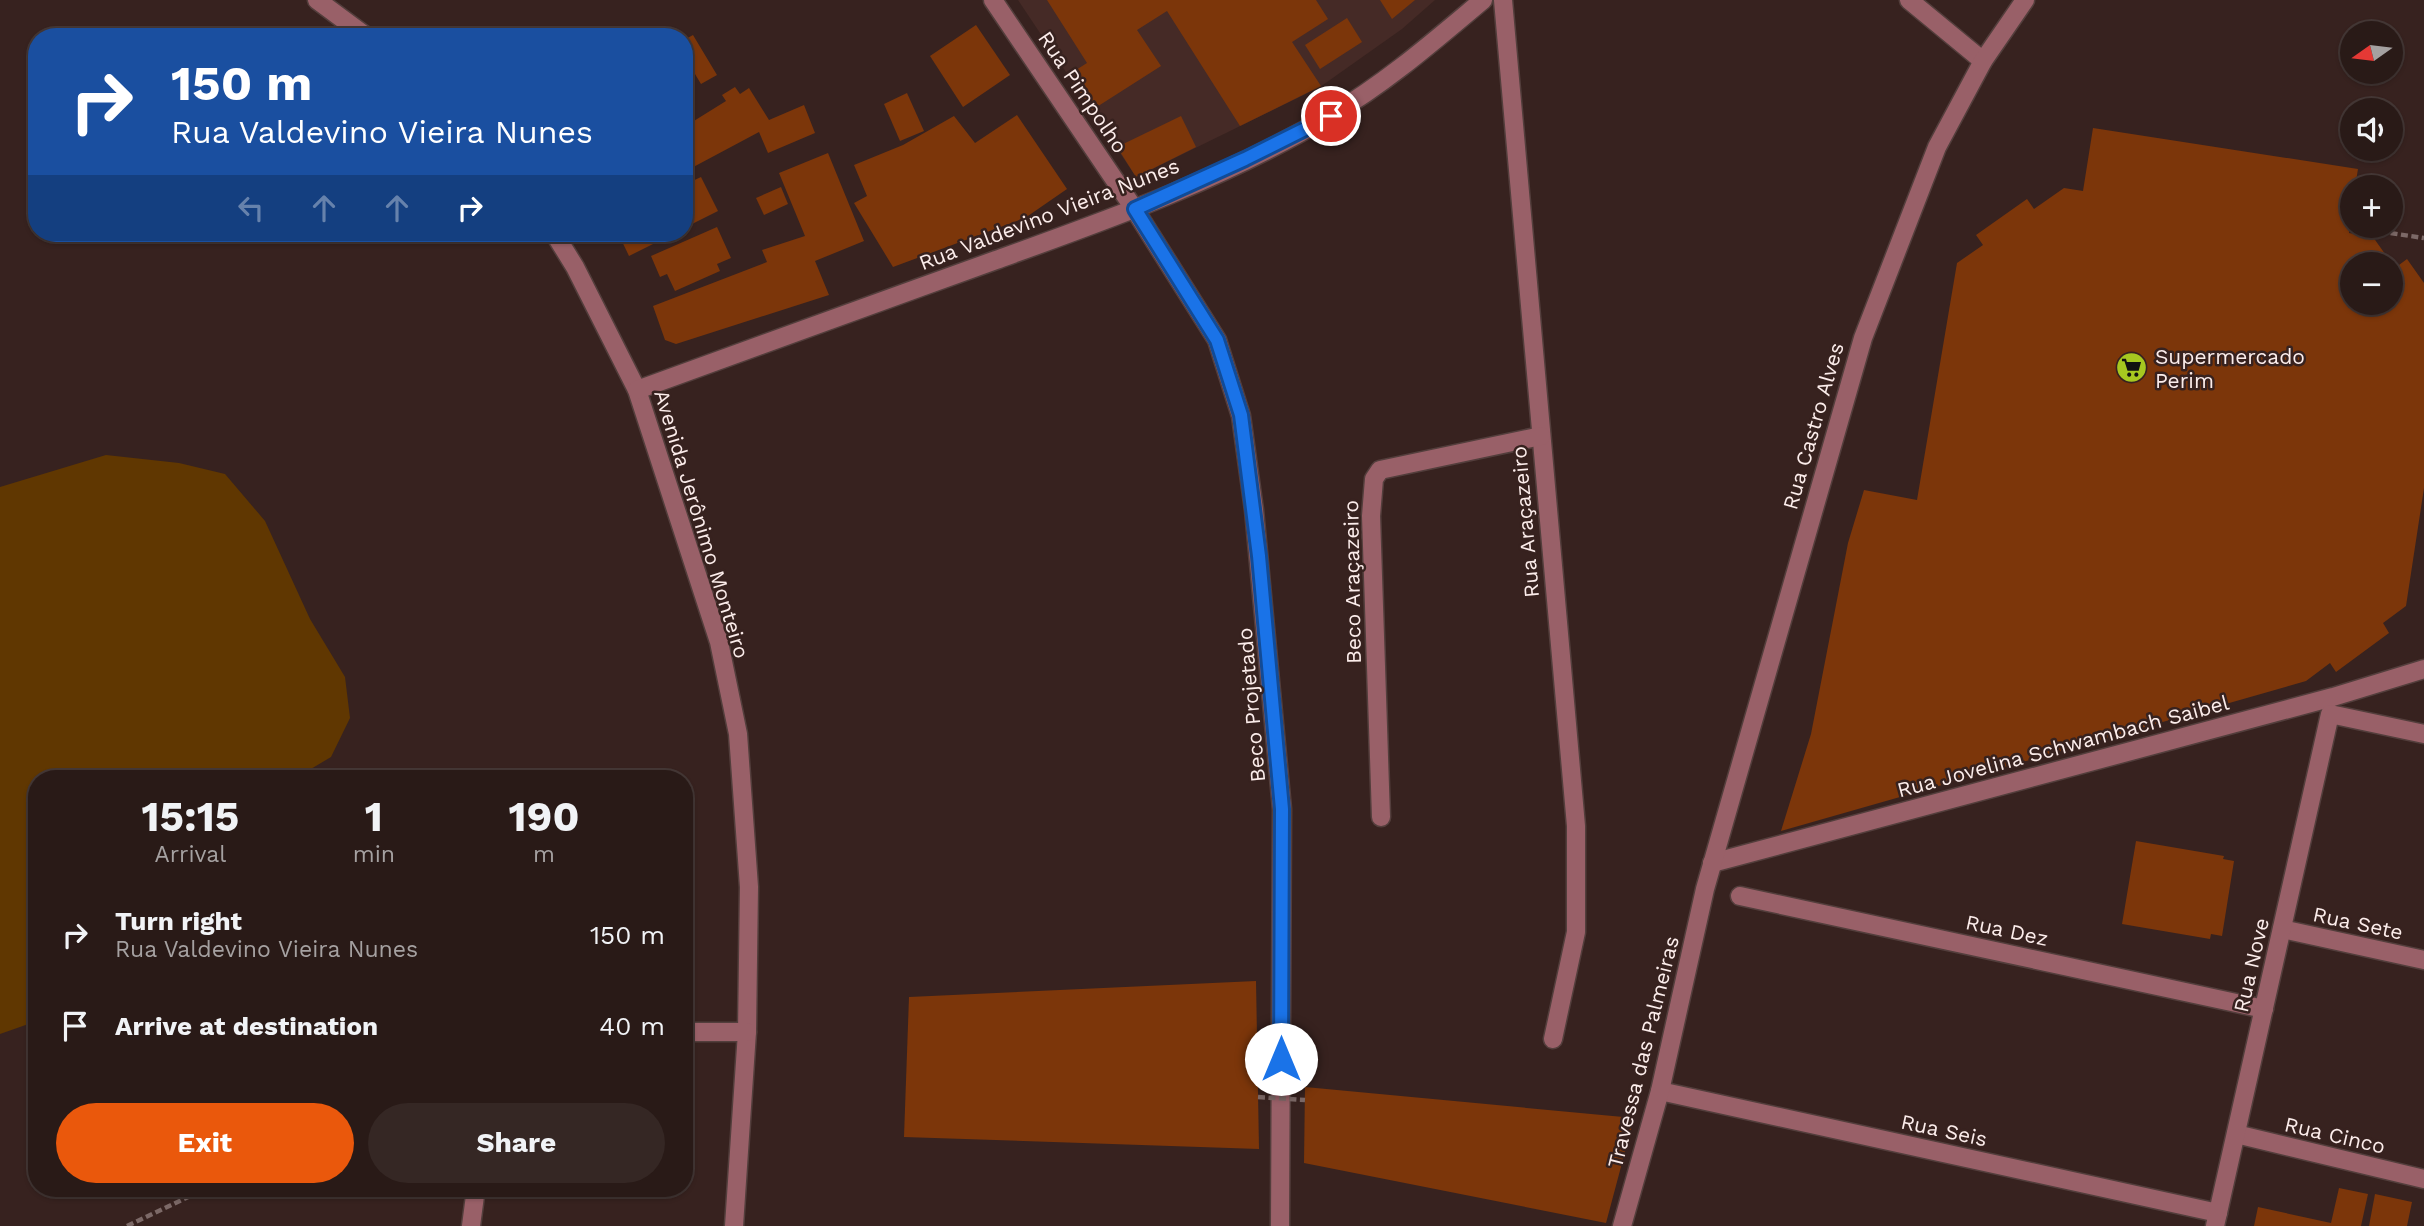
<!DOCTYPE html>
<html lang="en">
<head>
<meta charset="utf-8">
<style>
	:root { --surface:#291a17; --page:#352724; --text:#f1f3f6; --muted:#a5a1a1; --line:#453836; --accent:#ea580c }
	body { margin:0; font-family:"Work Sans",sans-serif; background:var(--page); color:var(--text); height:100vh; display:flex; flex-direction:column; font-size:26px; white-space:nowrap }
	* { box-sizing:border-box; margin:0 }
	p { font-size:23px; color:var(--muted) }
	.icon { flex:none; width:38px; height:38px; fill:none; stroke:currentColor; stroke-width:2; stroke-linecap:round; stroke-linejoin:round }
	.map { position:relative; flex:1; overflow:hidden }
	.drawer { position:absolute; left:28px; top:770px; width:665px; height:427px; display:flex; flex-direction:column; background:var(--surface); border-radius:28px; box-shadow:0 2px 5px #0004,0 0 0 2px var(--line) }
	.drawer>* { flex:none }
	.top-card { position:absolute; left:28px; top:28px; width:665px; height:214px; border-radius:28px; box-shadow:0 2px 5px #0004,0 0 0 2px var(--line); background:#1a4fa0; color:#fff; overflow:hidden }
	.needle { width:46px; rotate:256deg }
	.tools { position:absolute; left:2340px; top:21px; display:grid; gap:14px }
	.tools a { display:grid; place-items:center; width:63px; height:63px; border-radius:50%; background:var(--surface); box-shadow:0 2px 5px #0004,0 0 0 2px var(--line); font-size:35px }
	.pin { position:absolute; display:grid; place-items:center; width:60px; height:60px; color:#fff; margin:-30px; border:4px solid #fff; border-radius:50%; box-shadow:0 2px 7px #0007 }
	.me { position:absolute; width:77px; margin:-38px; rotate:0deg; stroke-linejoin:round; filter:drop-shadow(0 0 5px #0008) }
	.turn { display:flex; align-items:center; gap:24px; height:147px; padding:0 28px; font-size:32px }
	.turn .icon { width:91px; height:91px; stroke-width:2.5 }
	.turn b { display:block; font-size:49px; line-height:60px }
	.lanes { display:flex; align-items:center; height:66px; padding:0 28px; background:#0003; justify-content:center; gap:35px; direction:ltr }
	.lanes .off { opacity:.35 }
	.eta { display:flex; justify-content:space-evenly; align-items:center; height:119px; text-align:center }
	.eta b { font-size:42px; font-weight:700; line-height:49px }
	.primary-button { display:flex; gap:14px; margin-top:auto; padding:14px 28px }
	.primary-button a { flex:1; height:80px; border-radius:42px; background:var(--accent); color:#fff; font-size:28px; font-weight:700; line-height:80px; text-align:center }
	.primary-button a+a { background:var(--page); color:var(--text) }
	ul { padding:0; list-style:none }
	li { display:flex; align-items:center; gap:21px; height:91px; padding:0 28px }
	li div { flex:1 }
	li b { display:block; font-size:26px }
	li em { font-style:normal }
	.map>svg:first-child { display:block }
</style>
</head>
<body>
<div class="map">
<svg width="2424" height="1226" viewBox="0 0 2424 1226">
	<rect width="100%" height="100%" fill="#37221f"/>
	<path fill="#452a26" d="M1018,0h417l-33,29 -82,58 -184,90z"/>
	<path fill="#603701" d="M106,455l73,8 46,11 40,47 45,98 35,58 5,41 -19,39 -37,22h-257v242l-37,13v-547z"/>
	<g fill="#7c360a" fill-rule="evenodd">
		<path d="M1047,0h269l12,19 -36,23 29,44 -81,40 -73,-115 -30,19 24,36 -69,44 -24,-35 19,-12z"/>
		<path d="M1380,0h35l-23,19z"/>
		<path d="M1347,18l15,24 -42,27 -15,-24z"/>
		<path d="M976,25l34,50 -47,32 -33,-51z"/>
		<path d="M693,35l24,40 -16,9 -6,-10 -11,7v-14l6,-3 -6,-9v-15z"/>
		<path d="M735,87l5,7 9,-6 20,32 35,-15 11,28 -47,20 -9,-21 -75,40v-55l5,7 37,-23 -4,-6z"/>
		<path d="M907,93l17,38 -24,10 -16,-37z"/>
		<path d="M1017,115l50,74 -42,29 -132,49 -39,-64 13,-7 -13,-31 49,-20 51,-29 21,27z"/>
		<path d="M1181,116l15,31 -60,30 -19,-30z"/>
		<path d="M2093,128l265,41 -3,18h-3l-3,46 24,4 22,31 12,-9 17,24v205l-18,118 -23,17 6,10 -53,39 -6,-9 -24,18 -525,150 30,-97 37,-191 16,-53 53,10 40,-237 26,-18 -7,-10 51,-36 7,10 30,-21 19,3zM2352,264h38v39h-38z"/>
		<path d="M828,153l36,88 -49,20 14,34 -153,49 -11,-4 -12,-34 114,-44 -5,-12 43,-14 -26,-63z"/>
		<path d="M701,177l17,34 -34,17v-43z"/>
		<path d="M781,187l7,17 -24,11 -8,-17z"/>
		<path d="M717,227l14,31 -14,6 3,7 -45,20 -8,-17 -7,3 -9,-21z"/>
		<path d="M618,233h57l-46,23z"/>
		<path d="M2136,841l88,15 -1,3 11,2 -12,75 -11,-2 -1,5 -88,-15z"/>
		<path d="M1256,981l3,168 -355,-12 5,-140z"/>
		<path d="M1305,1087l329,31 -28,105 -302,-60z"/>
		<path d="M2339,1188l29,6 -7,32h-107l4,-19 73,16z"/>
		<path d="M2375,1194l37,8 -5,24h-38z"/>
	</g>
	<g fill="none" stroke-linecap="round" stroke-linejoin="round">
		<defs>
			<g id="minor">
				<path d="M317,0l50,37"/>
				<path d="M993,0l142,210 82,130 24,76 13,94 28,299 -2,417"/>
				<path d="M1503,0l73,826v106l-23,107"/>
				<path d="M1909,0l74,61"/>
				<path d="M554,233l21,34 62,123 82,252 19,92 11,153 -2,145 -13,194"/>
				<path d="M637,390c119,-43 239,-87 359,-130 114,-41 230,-82 335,-145 55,-32 103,-74 152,-115"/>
				<path d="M1381,817l-10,-301 3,-37 6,-9 161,-34"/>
				<path d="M1712,863l621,-166 91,-28"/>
				<path d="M1740,896l524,113"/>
				<path d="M2282,929l142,31"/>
				<path d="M684,1032h63"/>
				<path d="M1660,1091l558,122"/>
				<path d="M2236,1134l188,45"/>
				<path d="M471,1226l5,-38"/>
				<path d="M1622,1226l38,-135 45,-202 158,-551 74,-191 46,-86 42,-61"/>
				<path d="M2215,1226l115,-512 94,20"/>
			</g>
		</defs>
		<use href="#minor" stroke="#533e3c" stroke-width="21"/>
		<g stroke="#7c6967" stroke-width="4.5" stroke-dasharray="7 3.5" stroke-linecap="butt">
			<path d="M2349,227l75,11"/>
			<path d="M127,1226l80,-38"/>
		</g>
		<use href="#minor" stroke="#996068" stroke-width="18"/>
		<path stroke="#7c6967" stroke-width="4.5" stroke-dasharray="7 3.5" stroke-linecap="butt" d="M1258,1097l47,3"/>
	</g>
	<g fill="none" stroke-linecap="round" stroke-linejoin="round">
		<defs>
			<path id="route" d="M1281,1059l1,-250 -23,-253 -18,-141 -24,-75 -82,-131 110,-50 86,-43"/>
		</defs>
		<use href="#route" stroke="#114b97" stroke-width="18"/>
		<use href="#route" stroke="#1a73e8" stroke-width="12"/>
	</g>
	<defs>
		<symbol id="supermarket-disc" viewBox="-11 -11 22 22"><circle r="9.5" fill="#a6c820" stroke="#37221f"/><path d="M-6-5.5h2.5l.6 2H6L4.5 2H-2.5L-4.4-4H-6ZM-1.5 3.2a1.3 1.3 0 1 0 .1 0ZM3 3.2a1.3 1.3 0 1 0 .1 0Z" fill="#111"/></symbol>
	</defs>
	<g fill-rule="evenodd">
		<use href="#supermarket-disc" x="2114" y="350" width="35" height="35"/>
	</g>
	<g text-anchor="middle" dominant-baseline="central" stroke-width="5" stroke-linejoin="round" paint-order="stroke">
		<g font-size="21" fill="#fcedeb" stroke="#37221f">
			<text transform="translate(1083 92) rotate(56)">Rua Pimpolho</text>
			<text transform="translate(1049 214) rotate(-21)">Rua Valdevino Vieira Nunes</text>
			<text transform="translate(1813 426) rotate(-74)">Rua Castro Alves</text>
			<text transform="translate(1525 522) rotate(-95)">Rua Araçazeiro</text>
			<text transform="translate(702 524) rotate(73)">Avenida Jerônimo Monteiro</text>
			<text transform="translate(1352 582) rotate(-91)">Beco Araçazeiro</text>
			<text transform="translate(1251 705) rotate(-95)">Beco Projetado</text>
			<text transform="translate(2063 746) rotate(-15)">Rua Jovelina Schwambach Saibel</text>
			<text transform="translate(2358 923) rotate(12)">Rua Sete</text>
			<text transform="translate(2007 930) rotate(12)">Rua Dez</text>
			<text transform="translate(2251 965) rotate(-77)">Rua Nove</text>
			<text transform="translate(1643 1052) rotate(-76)">Travessa das Palmeiras</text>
			<text transform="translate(1944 1130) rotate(12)">Rua Seis</text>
			<text transform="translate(2335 1135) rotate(13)">Rua Cinco</text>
		</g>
		<g font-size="21" fill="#fcedeb" stroke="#37221f" text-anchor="start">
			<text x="2155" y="356">Supermercado<tspan x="2155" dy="24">Perim</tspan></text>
		</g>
	</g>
</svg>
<div class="tools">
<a><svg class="needle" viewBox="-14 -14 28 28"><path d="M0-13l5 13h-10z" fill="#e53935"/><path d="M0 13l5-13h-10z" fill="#a5a1a1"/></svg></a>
<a><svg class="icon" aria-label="sound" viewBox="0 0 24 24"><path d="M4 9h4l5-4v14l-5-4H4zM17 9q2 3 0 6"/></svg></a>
<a>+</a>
<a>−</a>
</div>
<div class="pin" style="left:1331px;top:116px;background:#d93025"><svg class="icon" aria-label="arrive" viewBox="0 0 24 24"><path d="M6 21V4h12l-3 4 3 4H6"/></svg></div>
<svg class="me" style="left:1281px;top:1059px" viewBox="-20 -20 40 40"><circle r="19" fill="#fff"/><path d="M0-13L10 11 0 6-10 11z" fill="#1a73e8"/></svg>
<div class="top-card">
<div class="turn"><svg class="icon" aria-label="right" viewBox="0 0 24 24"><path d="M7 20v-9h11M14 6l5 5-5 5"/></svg><div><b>150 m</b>Rua Valdevino Vieira Nunes</div></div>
<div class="lanes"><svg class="icon off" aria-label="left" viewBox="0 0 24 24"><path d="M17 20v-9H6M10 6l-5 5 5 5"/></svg><svg class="icon off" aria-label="ahead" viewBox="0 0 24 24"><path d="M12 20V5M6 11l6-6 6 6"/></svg><svg class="icon off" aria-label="ahead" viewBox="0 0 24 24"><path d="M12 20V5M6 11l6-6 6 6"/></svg><svg class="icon" aria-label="right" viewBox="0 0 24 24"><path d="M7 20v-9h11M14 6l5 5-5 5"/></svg></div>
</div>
<section class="drawer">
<div class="eta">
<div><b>15:15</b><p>Arrival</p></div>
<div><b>1</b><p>min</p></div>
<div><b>190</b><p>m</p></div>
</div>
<ul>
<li><svg class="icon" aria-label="right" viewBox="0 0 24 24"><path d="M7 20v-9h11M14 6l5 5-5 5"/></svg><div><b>Turn right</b><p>Rua Valdevino Vieira Nunes</p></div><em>150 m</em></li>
<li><svg class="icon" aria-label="arrive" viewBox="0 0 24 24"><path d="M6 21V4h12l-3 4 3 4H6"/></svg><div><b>Arrive at destination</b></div><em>40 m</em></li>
</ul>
<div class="primary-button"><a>Exit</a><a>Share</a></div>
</section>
</div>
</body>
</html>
